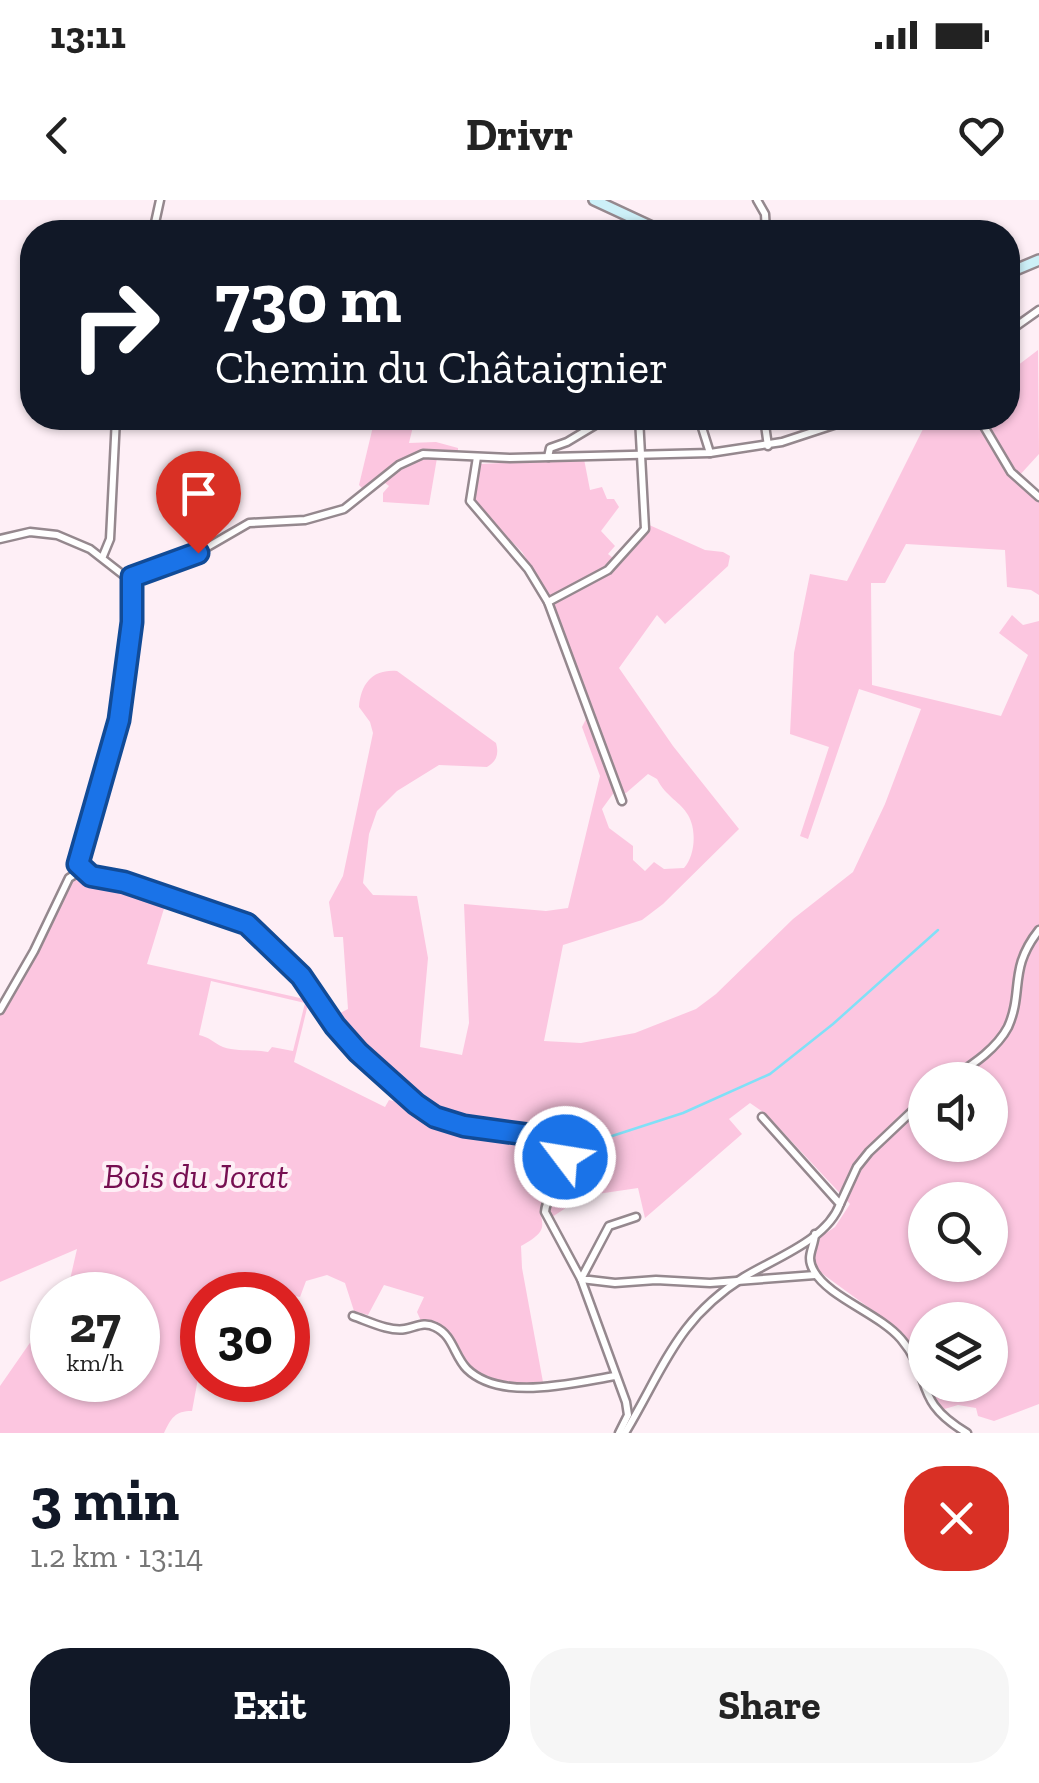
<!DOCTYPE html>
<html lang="en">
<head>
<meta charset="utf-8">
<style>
	:root { --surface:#fff; --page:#f6f6f6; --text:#222; --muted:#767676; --accent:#111827 }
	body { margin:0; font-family:"Zilla Slab",serif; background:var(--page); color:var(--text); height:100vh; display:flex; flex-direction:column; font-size:38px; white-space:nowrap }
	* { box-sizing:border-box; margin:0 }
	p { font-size:32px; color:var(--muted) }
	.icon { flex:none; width:55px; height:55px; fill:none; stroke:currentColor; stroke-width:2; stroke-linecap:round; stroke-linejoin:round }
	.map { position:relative; height:1233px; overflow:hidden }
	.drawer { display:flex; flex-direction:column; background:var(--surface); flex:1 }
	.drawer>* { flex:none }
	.hud { position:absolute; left:20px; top:20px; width:1000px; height:210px; border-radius:40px; box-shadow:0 2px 8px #0004; background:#111827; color:#fff; overflow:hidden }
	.controls { position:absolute; left:908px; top:862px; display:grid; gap:20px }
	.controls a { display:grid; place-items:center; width:100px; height:100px; border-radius:50%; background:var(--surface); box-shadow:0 2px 8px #0004; font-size:50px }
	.speed { position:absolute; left:30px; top:1072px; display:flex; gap:20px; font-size:50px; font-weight:700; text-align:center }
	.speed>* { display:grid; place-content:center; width:130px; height:130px; border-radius:50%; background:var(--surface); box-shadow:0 2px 8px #0004; line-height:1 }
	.speed small { font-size:25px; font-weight:400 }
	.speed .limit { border:15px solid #d22; background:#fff; color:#111 }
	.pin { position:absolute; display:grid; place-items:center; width:85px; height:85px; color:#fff; margin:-102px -42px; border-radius:50% 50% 50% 0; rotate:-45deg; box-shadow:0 0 10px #0007 }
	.pin .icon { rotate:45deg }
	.me { position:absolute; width:110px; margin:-55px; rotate:301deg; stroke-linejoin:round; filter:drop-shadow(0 0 8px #0008) }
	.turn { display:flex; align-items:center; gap:35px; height:210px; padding:0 30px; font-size:45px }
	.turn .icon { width:130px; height:130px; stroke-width:2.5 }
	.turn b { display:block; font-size:70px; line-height:85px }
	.round { display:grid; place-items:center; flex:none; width:105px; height:105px; border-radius:40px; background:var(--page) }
	.summary { display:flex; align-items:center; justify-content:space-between; height:170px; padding:0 30px }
	h1 { font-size:60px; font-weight:700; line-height:75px; color:var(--accent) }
	.action { display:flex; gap:20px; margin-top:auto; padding:20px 30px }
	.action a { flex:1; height:115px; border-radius:40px; background:var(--accent); color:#fff; font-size:40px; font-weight:700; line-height:115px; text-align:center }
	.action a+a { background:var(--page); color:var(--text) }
	.status { display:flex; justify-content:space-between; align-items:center; height:70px; padding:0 50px; background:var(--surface); direction:ltr }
	.status svg { height:28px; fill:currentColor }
	header { display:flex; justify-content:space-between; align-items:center; height:130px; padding:0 30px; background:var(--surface); font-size:45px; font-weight:700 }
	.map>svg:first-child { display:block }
</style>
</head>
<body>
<div class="status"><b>13:11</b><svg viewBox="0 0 49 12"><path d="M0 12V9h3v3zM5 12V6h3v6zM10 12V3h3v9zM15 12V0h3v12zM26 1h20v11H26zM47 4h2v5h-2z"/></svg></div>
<header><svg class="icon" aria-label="back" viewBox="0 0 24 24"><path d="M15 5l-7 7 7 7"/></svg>Drivr<svg class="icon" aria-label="heart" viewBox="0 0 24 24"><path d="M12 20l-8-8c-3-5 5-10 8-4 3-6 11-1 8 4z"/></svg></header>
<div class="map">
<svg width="1039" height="1233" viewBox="0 0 1039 1233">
	<rect width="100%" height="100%" fill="#feeff6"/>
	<g fill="#fcc6e0" fill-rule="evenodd">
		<path d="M1038,150l1,104 -21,23 21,25v93l-8,-5 -24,-3 -2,-37 -99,-6 -21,39h-14l1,102 129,31 27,-61 -29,-22 13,-18 11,10 16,-4v783l-45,17 -16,-5 -2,-8 -18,-3 -17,5 -13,-25h62v-65h-65v58l-10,-23 -17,-26 -78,-57 -6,-12 6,-23 15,-10 15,-23 -84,-90 -16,-11 -21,16 13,15 -97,84 -7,-30 -54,8 -35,23 -2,-12 20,-48 -5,1c-4,14 -12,25 -18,38 -11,25 14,28 -23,48l1,22 21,114c-17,2 -39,7 -55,-1 -34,-16 -26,-53 -67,-60l-4,-9 7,-15 -40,-12 -16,30 -14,-4 -9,-28 -18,-8 -21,6 -6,16 -63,-13 -5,11h-30v62l-10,54c-17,0 -21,7 -28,22h-164v-47l52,-75v69h86v-85h-76l7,-11 8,-35 -77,33v-276l67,-128 52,7 47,17 -19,62 162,36 -15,62 91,45 4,-7c23,4 38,22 61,27v-5c-53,-27 -81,-61 -120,-104l18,-9 -5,-72h-9l-5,-35 14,-26 30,-143 -3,-11 -11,-15c2,-24 14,-38 38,-36l99,72c3,11 1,18 -9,24l-48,-2 -42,26 -20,20 -8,23 -6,49 10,12 44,1 11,62 -8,89 42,8 7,-32 -5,-119 82,7 22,-3 32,-132 -18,-49 9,-18 -39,-110 -30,-47 -47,-48 -3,-9 9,-31 103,-5 6,31 12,-3 5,12h7l5,8 -18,24 14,15 -7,8 10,8 29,-38 58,26 18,2 7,4 -2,10 -63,58 -8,-9 -38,53 54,78 66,83 -76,75 -21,16 -79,25 -19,96 37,2 54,-10 61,-24 20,-15 77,-75 60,-47 32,-68 36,-95 -62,-20 -51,150 -8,-3 29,-89 -39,-13 4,-81 16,-79 37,7 78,-156 8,-7h75v-45zM648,574l9,5c9,18 24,23 31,36 9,15 7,41 -4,53l-20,1 -10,-7 -9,9 -12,-11v-14l-24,-18 -7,-19 13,-18 11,2zM211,781l94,22 -12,48 -21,-4 -4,5c-14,-3 -31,0 -45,-5 -9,-4 -14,-10 -24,-12zM925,880h65v65h-65zM925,1000h65v65h-65z"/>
		<path d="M375,218h40l-6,25 27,-1 22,6v11l-21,-1 -8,47 -46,-3v-9l6,-7 -8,-6 -16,11 -6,-6z"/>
	</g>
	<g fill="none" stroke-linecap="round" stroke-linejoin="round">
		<path stroke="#81e0f7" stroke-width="2.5" d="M538,960l145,-47 87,-39 63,-50 105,-94"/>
		<defs>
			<g id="minor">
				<path d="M757,0l8,14 1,18"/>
				<path d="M153,32l7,-32"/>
				<path d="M1008,132l31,-22"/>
				<path d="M699,218l11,35"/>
				<path d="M764,218l4,28"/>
				<path d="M979,218l32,54 28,25"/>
				<path d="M477,257l-7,44 58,68 20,33 74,199"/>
				<path d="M548,257l2,-9 17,-6 40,-24"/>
				<path d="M0,339l30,-7 27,3 33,14 32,25 13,3 57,-21 57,-33 56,-3 39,-11 55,-44 24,-11 87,4 200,-5 72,-11 73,-24"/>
				<path d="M103,356l7,-17 6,-121"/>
				<path d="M548,402l60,-32 37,-41 -6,-111"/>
				<path d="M82,670c12,9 28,8 43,12 15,4 29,11 43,15 25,8 58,12 80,27 39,27 61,67 89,104 24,32 60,68 95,88 27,14 123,14 131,32 11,21 -17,44 -18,64l36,67 45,123 2,13 -9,18"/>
				<path d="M82,670l-3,-14 23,-71 23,-98 7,-110"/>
				<path d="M0,810l34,-59 35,-73 13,-8"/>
				<path d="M949,880c21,-14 47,-30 59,-53 16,-36 0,-58 31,-97"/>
				<path d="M840,1004l17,-37 12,-15 56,-53"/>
				<path d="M636,1017l-27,9 -28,53 34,4 41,-3 54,3 105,-8"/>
				<path d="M815,1034c-1,15 -10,22 -1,37 14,26 66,43 87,68 33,39 10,61 66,94"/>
				<path d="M353,1116c15,5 37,16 52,13 11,-2 19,-8 30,-2 18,8 19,29 32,42 34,33 105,14 148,7"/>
				<path d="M625,1233c39,-65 51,-113 119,-156 31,-19 83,-37 96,-73l-78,-87"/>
			</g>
			<g id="secondary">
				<path d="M594,0l69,32"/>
				<path d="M1008,73l31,-13"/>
			</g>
		</defs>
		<use href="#minor" stroke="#95888e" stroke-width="11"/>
		<use href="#secondary" stroke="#95888e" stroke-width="14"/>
		<use href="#minor" stroke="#fff" stroke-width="6"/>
		<use href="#secondary" stroke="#cdf0f8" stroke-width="9"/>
	</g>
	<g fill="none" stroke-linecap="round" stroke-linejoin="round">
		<defs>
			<path id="route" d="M198,353l-66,24v45l-13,98 -41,144 13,12 33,6 123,42 54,52 34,50 23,26 58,52 19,13 29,9 88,12 10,8 3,11"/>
		</defs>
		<use href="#route" stroke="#114b97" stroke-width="25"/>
		<use href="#route" stroke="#1a73e8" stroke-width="18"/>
	</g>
	<g text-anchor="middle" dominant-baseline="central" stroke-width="8" stroke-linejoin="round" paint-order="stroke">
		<g font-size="35" font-style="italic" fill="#760e51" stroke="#feeff6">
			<text x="196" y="976">Bois du Jorat</text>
		</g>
	</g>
</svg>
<div class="controls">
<a><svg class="icon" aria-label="sound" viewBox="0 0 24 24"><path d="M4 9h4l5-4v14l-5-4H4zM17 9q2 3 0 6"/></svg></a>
<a><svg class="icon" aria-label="search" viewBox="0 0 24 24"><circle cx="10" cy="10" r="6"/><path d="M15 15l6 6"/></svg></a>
<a><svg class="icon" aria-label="layers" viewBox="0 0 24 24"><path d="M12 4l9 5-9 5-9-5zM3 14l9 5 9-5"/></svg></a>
</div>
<div class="speed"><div>27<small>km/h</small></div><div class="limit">30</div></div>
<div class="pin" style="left:198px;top:353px;background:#d93025"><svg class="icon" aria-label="arrive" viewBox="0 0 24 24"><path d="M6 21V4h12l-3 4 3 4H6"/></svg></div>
<svg class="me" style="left:565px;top:957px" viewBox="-20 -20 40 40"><circle r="17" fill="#1a73e8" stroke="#fff" stroke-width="3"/><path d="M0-11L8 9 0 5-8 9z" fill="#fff"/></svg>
<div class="hud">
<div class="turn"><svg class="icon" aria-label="right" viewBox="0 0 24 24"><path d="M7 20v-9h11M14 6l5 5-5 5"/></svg><div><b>730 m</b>Chemin du Châtaignier</div></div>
</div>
</div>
<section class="drawer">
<div class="summary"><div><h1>3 min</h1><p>1.2 km · 13:14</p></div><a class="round" style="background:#d93025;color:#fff"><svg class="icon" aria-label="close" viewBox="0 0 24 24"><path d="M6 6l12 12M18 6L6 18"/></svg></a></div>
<div class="action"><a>Exit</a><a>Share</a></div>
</section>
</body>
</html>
